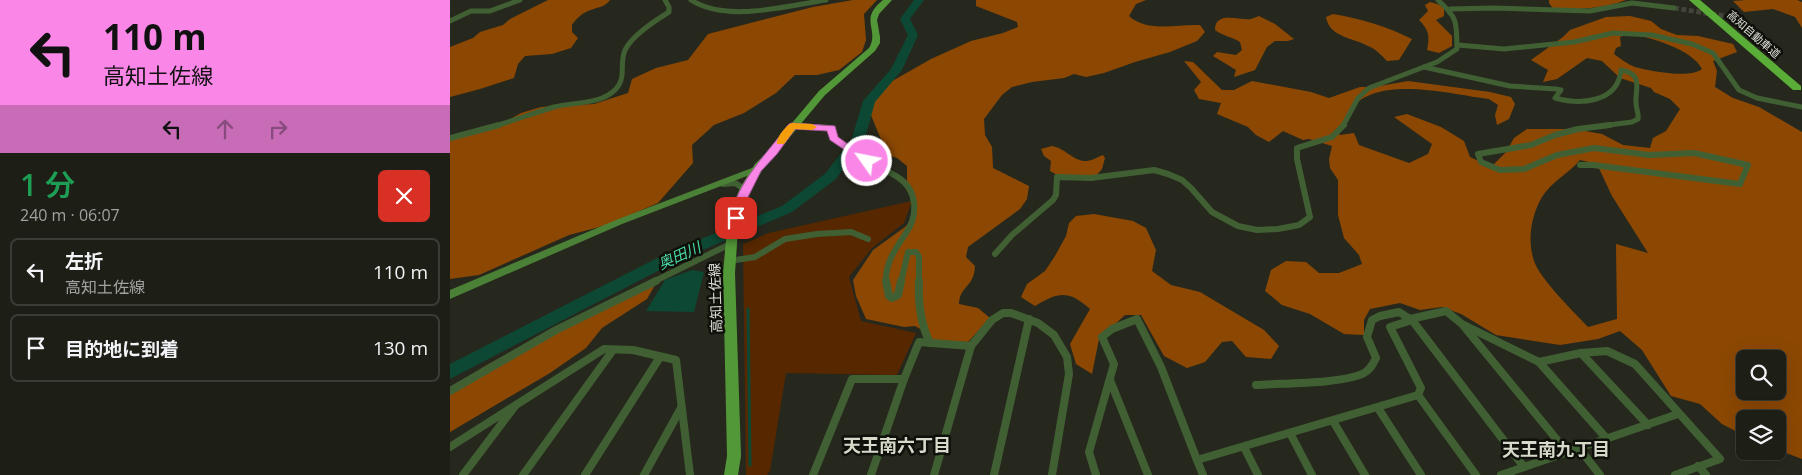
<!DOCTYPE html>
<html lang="ja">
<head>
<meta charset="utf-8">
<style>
	:root { --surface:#1d1e16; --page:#2a2b23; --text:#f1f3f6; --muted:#a0a2a1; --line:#3b3c35 }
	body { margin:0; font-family:"Open Sans","Noto Sans JP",sans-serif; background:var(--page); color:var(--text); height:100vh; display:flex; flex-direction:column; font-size:19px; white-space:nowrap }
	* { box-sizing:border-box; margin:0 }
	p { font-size:16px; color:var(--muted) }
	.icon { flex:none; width:28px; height:28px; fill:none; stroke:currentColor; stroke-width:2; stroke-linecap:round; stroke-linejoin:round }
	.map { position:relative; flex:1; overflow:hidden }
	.drawer { display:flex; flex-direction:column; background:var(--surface); width:450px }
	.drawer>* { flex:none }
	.top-card { background:#fa87e7; color:#111; overflow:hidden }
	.tools { position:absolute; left:1286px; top:350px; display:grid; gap:10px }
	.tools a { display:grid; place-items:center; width:50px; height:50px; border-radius:8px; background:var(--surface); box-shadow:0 5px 20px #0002,0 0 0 1px var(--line); font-size:25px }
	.pin { position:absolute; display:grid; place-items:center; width:42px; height:42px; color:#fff; margin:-21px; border-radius:10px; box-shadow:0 2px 8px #0006 }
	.me { position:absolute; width:55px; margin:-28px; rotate:303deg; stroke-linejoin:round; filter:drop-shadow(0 0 4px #0008) }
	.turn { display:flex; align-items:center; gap:18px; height:105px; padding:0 20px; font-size:22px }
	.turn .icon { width:65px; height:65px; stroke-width:2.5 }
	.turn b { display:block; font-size:35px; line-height:42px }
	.lanes { display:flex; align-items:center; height:48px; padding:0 20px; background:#0003; justify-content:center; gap:25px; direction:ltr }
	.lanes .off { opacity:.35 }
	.round { display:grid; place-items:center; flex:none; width:52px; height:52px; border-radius:8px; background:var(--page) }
	.overview { display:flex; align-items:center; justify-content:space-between; height:85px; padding:0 20px }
	h1 { font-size:30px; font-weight:600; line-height:38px; color:#1e9e55 }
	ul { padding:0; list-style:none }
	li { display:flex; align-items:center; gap:15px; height:68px; margin:0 10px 8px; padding:0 10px; border:2px solid var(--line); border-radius:8px }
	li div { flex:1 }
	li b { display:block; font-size:19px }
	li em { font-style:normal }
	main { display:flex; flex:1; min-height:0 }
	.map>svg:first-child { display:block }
</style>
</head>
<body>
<main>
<section class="drawer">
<div class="top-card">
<div class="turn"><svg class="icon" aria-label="left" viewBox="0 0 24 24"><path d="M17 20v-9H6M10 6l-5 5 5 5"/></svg><div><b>110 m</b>高知土佐線</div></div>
<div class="lanes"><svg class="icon" aria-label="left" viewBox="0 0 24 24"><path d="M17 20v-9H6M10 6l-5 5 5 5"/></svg><svg class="icon off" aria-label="ahead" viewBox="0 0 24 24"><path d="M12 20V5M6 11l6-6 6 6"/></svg><svg class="icon off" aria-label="right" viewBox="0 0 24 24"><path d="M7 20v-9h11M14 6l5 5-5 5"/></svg></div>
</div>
<div class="overview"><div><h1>1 分</h1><p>240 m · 06:07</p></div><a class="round" style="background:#d93025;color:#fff"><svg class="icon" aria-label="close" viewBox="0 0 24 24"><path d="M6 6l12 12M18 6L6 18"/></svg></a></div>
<ul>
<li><svg class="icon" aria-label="left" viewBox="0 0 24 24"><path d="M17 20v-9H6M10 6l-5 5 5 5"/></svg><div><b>左折</b><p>高知土佐線</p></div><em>110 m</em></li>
<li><svg class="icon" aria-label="arrive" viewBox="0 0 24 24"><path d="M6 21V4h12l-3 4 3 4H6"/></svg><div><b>目的地に到着</b></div><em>130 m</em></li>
</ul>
</section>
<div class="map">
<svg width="1352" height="475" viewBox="0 0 1352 475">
	<rect width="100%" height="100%" fill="#27281d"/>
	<path fill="#572800" d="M462,201l-8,22 -32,25 -23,29 12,44 55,12 -19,42 -111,-2 -16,98 -3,4h-21l-3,-231 26,-11z"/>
	<g fill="#8c4803" fill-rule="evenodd">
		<path d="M98,0h62c-6,8 -13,7 -22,11 -7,3 -12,8 -16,14v7l6,6 -7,10 -19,6 -27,2 -7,8 -4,14 -34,11 -30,8v-50l23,-9 7,-6 23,-7 7,-6z"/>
		<path d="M403,0h24l-13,14 2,26 -4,12 -23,18 -22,5h-22l-19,18 -32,20 -30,12 -22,20 1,18 -35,40 -51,22 -38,10 -90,40 -29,4v-140l48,-13 23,-13 20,-6 53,-3 34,-11 4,-14 24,-11 32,-8 20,-26 105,-27z"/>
		<path d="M526,0h170l-10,4 -7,12c19,17 48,8 71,9l5,7 -8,9 -27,11 -35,10 -31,11 -18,4 -12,-3 -10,4 -32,4 -20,5 -10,8 -18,24 1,16 7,12 1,21 36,18 -2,13 -7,10 -52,38 -2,10 9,9c-1,22 -15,19 -16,38l19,4 12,10 -22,24 -35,-2 -4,-6 -14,-8 -11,1 -38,-8 -10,-23 -3,-16 20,-30 32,-23 12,-13 -1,-13 -9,-10v-25l-10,-8 -14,-5 -1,-11 -14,-34 12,-20 51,-29 40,-18 32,-8 15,-6 -1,-5 -41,-16z"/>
		<path d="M1099,0h77c-23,9 -47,9 -72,10l-5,-7z"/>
		<path d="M1296,0h51l5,2v26l-7,-11 -22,-8 -29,3 -11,-11z"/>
		<path d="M980,2l14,4v10l-8,4 16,16v10l-13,7 -12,-3c3,-14 2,-20 -8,-30l9,-9 -3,-6z"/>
		<path d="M883,14c26,4 55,13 79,25l-13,21 -12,1c-6,-6 -11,-12 -19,-15 -16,-9 -38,-8 -42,-29z"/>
		<path d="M809,16l16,8 19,15 -6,2h-13l-8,6 -12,23 -21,7 2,-7 -23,-14 4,-4 19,3 6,-5 -2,-8c-8,-5 -17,-6 -25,-12 0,-20 25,-9 36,-11 3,-1 5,-2 8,-3z"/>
		<path d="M1180,16l21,5 10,8 16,6 21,1 35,8 4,8 -24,9 4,10 -2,16 18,11 26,9 43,25v327l-24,-9v-31h-33v17l-23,-12 -22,-20 -29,-8 -29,-46 -22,-19 -22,8 -38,6 -64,-10 -35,-21 -19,-7 -22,3 -20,-7 -30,6 -6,11v15l-20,-1 -34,-20 -28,-9 -17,-14 6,-21 15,-9 20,1 13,11h20l23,-9 -3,-9 -15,-17 -6,-23v-35l-8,-12 -1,-9 3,-13 -23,-7 -6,1 -20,-9 -14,11 -13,-7 -8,-8 -31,-13 4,-11 -22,-4 -5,-9 7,-8 -17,-21 9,1 29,28h12l18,-9 59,11 18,6 31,-11h14l34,-6 82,11 21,5 4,7 -6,15 -12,6 -2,-10 3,-10 -9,-6c-37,-4 -111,-25 -138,10 -2,3 -3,10 -4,15l-12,6 5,5 14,-2 5,12 50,18 19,-9 4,-10 -38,-27 13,-3 34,13 23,14 6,16 21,10 15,-15 8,-14 13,-9h47l28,5 21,11 27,3 3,-10 13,-7 14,-22 -10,-10 -16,-7 -3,-4 -31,-10 -18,-17 -15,-3 -30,21 -14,3 5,-12 -17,-10 32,-23 7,-7 36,-13zM1179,34c20,2 64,16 73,35 -12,10 -52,2 -67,-2 -8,-3 -14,-8 -21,-13l2,-6 5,-2 -1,-9zM1130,160l17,4 15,32 36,57 -32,-9 1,75 -29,8c-14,-15 -48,-48 -54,-66 -7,-21 -3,-45 8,-64 10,-16 26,-23 38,-37zM1295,359h33v32h-33z"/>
		<path d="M602,146c13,2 22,16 35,15 4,0 11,-4 16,-6l2,3 -3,11 -8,9 -35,-2 -9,-5 1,-10 -7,-5 -3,-7z"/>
		<path d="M644,214l39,7 13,7 10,22 -4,21 19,14 29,7 64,38 15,16 -8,13 -25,-2 -14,-16 -10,1 -17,20 -18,6 -23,-12 -23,-41h-16l-26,24 -7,35 -16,-10 -6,-20 20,-35c-22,-19 -31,-17 -55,-3l-14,-9 6,-13 18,-13 10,-15 11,-20 3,-13 7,-7z"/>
		<path d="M205,285l-8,14 -45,29 -16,20 -36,25 -100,59v-42l35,-24 59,-32z"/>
	</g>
	<path fill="#0c4834" d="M242,270l12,2 -10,40 -48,-1 19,-31z"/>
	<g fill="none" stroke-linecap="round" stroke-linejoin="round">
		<path stroke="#0c4834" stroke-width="3" d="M298,309l2,156"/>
		<path fill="#0c4834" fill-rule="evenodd" d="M464,0h10l-14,19 8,16 -16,35 -27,32 -10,36 -29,41 -44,33 -115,49 -227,118v-15l217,-111 115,-47 44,-33 26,-35 11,-37 28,-32 17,-34 -8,-16z"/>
		<path stroke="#424339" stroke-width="5" stroke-dasharray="5 2.5" stroke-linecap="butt" d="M1224,8l69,11"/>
		<g stroke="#406034" stroke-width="5">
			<path d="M241,0c35,23 95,6 135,0"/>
			<path d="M1000,9l44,-1 96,3 42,-8 42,5"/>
			<path d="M0,21l21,-10h19l30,-11"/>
			<path d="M1008,45l46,4 70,-7 39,-9 39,2 40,9 21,9 26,37 18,8 45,9"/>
			<path d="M974,67l86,19 46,3 5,1 -6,8c25,7 63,5 66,-28 23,4 14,18 15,33 0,6 3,10 2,16l-6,3 -31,4"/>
			<path d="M45,126c20,-6 39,-13 59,-19 19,-5 47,-2 62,-18 10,-11 4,-23 8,-36 4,-15 32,-33 45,-41v-5l-4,-7"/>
			<path d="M893,126l15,-28 11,-10 68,-26 20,-13c-1,-28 2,-29 -19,-49"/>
		</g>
		<g stroke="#406034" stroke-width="6">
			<path d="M342,126l40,2 1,10c13,9 25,18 39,26 9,5 19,8 27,14 19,13 19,38 7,55 -10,15 -21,30 -20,49"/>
			<path d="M0,138l49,-13"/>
			<path d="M1130,165h13l147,19 8,-19 -54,-12 -45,2 -55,-7 -37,7 -33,14 -24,1 -19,-8 -3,-8 53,-9 24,-10 23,-6 32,-4"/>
			<path d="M273,184l12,-1 11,7"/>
			<path d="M545,254l17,-19 41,-35 3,-5 1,-18 34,1 63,-8 14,4 14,6 9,8 21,24 26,14 19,4 21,-1 21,-4 11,-8 -13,-58v-11l35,-11 12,-12"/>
			<path d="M279,261l26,-4 30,-18 32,-5 34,-2 17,7"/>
			<path d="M203,282l77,-38"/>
			<path d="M451,282l7,-30h8l3,5v25"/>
		</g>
		<g stroke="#406034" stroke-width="8">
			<path d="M436,281l3,15 3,2 6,-3 3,-14"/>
			<path d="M469,281c-1,22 1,42 11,62"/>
			<path d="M962,320l112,147"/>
			<path d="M1014,325l75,37 42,-9 26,-2 28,13 85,95 -45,16"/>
			<path d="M1131,353l67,72"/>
			<path d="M1089,362l68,77"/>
			<path d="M660,380l38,95"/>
			<path d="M806,385c26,-2 87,-1 108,-12 6,-3 9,-9 12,-15l-9,-21 5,-17 8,-4 19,-4 11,7"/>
			<path d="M0,391l106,-61 100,-49"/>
			<path d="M968,395l58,80"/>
			<path d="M928,408l43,67"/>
			<path d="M883,421l32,54"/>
			<path d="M840,433l22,42"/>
			<path d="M0,447l154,-98 29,1 43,10 14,115"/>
			<path d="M794,447l14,28"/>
			<path d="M1129,448l21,27"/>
			<path d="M747,460l6,15"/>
			<path d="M1248,466l8,9"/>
			<path d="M13,475l52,-69"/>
			<path d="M73,475l90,-125"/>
			<path d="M135,475l75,-118"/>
			<path d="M194,475l37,-67"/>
			<path d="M363,475l39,-96h52l15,-37 52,4"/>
			<path d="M421,475l33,-96"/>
			<path d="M484,475l37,-129 21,-26 11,-7h8l27,10 16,12 13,22 2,17 -17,101"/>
			<path d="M544,475l35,-156"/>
			<path d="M646,475l-7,-23 25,-88 -12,-27 10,-8 25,-10 24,48 36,93 221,-65 3,-7 -31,-61 22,-7 -2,-1 36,-8 16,13 105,128"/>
			<path d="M1051,475l177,-61"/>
		</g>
		<path fill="#4b8037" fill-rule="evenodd" d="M307,166l3,1 2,2 -2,2 -138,53 -172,75v-9l166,-70z"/>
		<path fill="#539838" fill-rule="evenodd" d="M433,0h9l-13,14 -2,6 3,17v6l-5,8 -50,44 -62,74 -12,19 -8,20 -5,21 -3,44 6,183 -3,19h-14l3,-19 -4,-183 4,-44 5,-21 8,-20 15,-24 16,-16 48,-57 50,-43c11,-19 -11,-28 14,-48z"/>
		<path fill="#5aae37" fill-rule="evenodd" d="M1239,0h11l101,86v4h-8z"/>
	</g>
	<path fill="#fa87e7" stroke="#a25896" d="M342,123l43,3 3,11 34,24 -5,3 -3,-1 -34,-23 -3,-9 -32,-2 -18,25 -16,17 -17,34 -4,15h-8l-2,-2c8,-38 37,-64 59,-94z"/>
	<path fill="#f59e0b" d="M342,123l20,1 5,3 -5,3 -17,-1 -11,15h-7c-1,-6 9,-19 15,-21z"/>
	<g text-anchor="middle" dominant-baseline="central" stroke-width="5" stroke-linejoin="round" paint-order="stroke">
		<g font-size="11" fill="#dedfd7" stroke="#10100b">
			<text transform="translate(1304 34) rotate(41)">高知自動車道</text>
		</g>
		<g font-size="14" fill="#dedfd7" stroke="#10100b">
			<text transform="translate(265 298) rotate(-92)">高知土佐線</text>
		</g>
		<g font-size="15" font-style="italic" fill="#4adda9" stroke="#10100b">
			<text transform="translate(229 255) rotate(-24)">奥田川</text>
		</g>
		<g font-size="18" font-weight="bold" fill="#d7d9ca" stroke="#10100b">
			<text x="447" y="445">天王南六丁目</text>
			<text x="1106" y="449">天王南九丁目</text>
		</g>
	</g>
</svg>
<div class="tools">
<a><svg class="icon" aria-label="search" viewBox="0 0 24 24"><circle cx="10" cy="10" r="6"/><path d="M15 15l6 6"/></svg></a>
<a><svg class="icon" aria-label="layers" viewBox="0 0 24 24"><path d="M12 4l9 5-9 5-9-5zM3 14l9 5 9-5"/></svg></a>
</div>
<div class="pin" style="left:286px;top:218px;background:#d93025"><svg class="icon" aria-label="arrive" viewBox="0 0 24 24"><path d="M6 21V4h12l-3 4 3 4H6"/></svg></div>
<svg class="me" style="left:417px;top:161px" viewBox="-20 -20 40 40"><circle r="17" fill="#fa87e7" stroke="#fff" stroke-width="3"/><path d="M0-11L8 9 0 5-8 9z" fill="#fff"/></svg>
</div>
</main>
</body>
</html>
